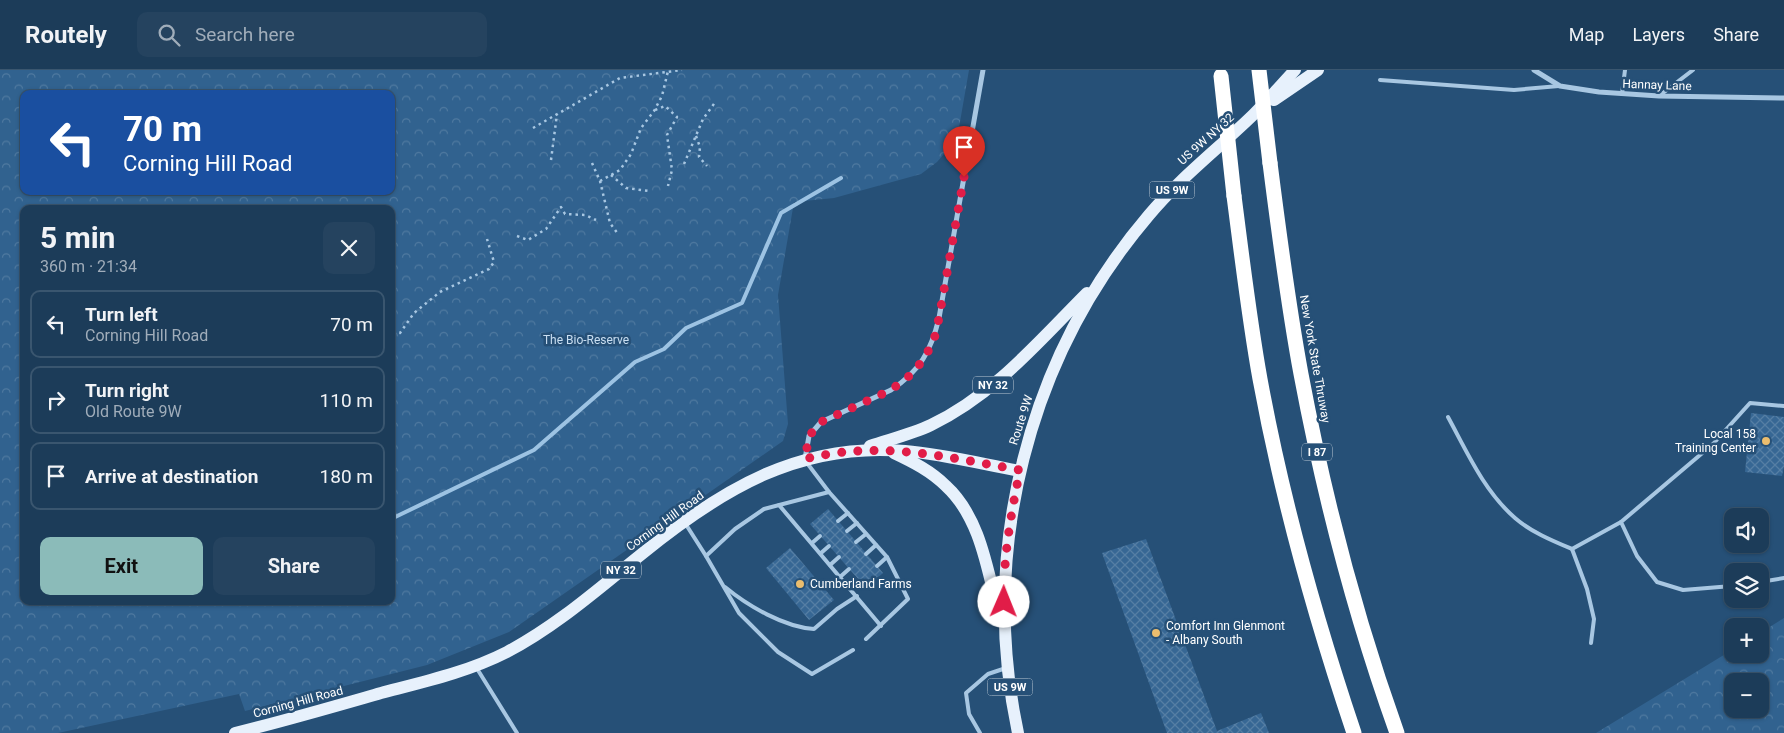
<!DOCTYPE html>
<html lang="en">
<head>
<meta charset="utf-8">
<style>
	:root { --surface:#1c3c59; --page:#25435f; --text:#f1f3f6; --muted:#a0adba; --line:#3a566f; --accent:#8bbbb9 }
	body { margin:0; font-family:Roboto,sans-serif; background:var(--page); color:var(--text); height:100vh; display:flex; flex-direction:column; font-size:19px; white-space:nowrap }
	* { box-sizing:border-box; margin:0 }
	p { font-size:16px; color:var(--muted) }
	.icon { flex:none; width:28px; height:28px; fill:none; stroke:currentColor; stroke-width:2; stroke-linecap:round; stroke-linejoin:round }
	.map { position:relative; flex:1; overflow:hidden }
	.panel { position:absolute; left:20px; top:135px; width:375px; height:400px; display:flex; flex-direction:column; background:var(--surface); border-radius:10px; box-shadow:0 1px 4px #0004,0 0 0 1px var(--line) }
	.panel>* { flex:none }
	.banner { position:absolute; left:20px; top:20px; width:375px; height:105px; border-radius:10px; box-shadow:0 1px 4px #0004,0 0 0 1px var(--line); background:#1a4fa0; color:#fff; overflow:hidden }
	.tools { position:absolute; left:1724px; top:438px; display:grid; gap:10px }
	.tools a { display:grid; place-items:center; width:45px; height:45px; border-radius:10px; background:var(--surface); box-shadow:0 1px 4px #0004,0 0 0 1px var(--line); font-size:25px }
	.pin { position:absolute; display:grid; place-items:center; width:42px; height:42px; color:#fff; margin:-51px -21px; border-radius:50% 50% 50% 0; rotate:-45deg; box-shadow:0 0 5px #0007 }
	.pin .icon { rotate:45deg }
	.me { position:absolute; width:55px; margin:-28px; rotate:1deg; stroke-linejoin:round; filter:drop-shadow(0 0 4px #0008) }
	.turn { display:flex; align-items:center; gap:18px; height:105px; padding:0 20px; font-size:22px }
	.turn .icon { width:65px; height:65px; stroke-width:2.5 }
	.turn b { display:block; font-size:35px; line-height:42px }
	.round { display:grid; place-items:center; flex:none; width:52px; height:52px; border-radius:10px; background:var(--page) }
	.head { display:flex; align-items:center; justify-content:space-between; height:85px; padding:0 20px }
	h1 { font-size:30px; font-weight:700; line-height:38px }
	.action { display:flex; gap:10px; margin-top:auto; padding:10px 20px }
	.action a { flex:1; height:58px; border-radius:10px; background:var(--accent); color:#111; font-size:20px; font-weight:700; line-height:58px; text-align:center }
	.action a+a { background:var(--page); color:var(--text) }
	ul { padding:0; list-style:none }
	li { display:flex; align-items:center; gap:15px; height:68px; margin:0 10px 8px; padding:0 10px; border:2px solid var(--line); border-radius:10px }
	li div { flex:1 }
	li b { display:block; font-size:19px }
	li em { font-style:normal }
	header { display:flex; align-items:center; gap:30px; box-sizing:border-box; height:70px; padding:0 25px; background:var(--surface); border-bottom:1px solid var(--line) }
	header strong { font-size:24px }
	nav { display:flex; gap:28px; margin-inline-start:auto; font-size:18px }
	.search { width:350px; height:45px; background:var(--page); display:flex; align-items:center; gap:12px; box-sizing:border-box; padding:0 18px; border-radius:10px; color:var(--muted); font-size:19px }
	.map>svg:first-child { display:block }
</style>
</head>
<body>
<header>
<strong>Routely</strong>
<div class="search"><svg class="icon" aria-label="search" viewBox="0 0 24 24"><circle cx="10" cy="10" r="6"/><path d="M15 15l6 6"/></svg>Search here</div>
<nav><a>Map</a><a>Layers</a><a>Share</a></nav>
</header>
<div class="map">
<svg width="1784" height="663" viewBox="0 0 1784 663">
	<defs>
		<pattern id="forest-crowns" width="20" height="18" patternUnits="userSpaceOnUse" patternTransform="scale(1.25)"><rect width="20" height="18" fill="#31628f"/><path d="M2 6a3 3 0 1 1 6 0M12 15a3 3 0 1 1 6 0" fill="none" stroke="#507aa0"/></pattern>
		<pattern id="building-cross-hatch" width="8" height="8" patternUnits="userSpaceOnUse" patternTransform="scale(1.25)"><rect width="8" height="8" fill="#376794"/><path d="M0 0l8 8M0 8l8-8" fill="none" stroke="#557ea4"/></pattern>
	</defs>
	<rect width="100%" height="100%" fill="#265077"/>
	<g fill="url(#forest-crowns)" fill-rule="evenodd">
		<path d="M0,0h969l-12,69 -20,23 -16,12 -87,24 -40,4 -16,93 10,129 -5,17 -274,191 -82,33 -182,46 -6,-17 -181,39h-58zM24,24h367v97h-367zM24,139h367v392h-367z"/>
		<path d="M1784,548v115h-188l136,-83v4h28v-21zM1732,611h28v28h-28z"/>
	</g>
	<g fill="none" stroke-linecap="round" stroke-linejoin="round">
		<path stroke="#9dc3e3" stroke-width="4" d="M391,449l143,-69 101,-88 29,-13 22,-21 56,-25 39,-90 60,-35"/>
	</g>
	<g fill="url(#building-cross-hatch)">
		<path d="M1751,343l33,4v49l-2,10 -37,-4z"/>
		<path d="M828,439l55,64 -17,15 -56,-64z"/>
		<path d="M1146,469l71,192 44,-18 8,20h-102l-65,-180z"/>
		<path d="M790,478l44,52 -25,20 -43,-52z"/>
	</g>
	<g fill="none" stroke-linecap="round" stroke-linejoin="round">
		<g stroke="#a8c7e2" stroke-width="2.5" stroke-dasharray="2.5 4" stroke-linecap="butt">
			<path d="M655,40l10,-4 12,11 -10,18 5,35 -4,16"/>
			<path d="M533,58l87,-50 62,-8"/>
			<path d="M696,66l4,11 -1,10 8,9"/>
			<path d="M551,90l6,-46"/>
			<path d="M592,93l8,18 10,42 8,11"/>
			<path d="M684,94l19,-45 13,-18"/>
			<path d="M611,105l15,13 23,3"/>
			<path d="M600,111l20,-11 11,-16 10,-26 13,-17 8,-15 6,-25"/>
			<path d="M517,166l11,4 18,-11 15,-22 4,7 20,1 11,5"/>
			<path d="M391,255l3,7 6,1 14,-20 26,-21 49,-23 5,-7 -7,-23"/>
		</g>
		<g stroke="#a8c7e2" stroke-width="4">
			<path d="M1380,10l134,10 45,-4"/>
			<path d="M1622,24l3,-24"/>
			<path d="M1659,26l34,-26"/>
			<path d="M1448,347c19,35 36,74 67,101 16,14 38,23 57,31l15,40 7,30 -3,24"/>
			<path d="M807,393l22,29 58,65 21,42 -42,40"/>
			<path d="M779,435l102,121"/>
			<path d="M838,451l10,-8"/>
			<path d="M685,453l21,33 33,57 39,39 34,22 41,-24"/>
			<path d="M847,461l10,-8"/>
			<path d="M856,472l10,-8"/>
			<path d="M812,473l8,-7"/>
			<path d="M1572,479l49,-27"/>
			<path d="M821,483l8,-7"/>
			<path d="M866,484l10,-9"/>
			<path d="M706,486l29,-27 29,-20 65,-17"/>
			<path d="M830,495l9,-8"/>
			<path d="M877,496l10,-9"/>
			<path d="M840,507l9,-8"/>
			<path d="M1760,512l24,-4"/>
			<path d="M1732,516l-49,4 -26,-8 -20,-26 -16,-34 92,-78 37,-41 34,3"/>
			<path d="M725,517c23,19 59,40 89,42l23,-20 20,-13"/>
			<path d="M850,519l9,-8"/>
			<path d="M476,597l41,66"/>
			<path d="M980,663l-11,-19 -3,-21 22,-19 18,-6"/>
		</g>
		<g stroke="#a8c7e2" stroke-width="5">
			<path d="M1534,0l26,16 39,6 60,4 125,2"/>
			<path d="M805,389l4,-23 12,-14 70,-32c29,-19 40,-39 48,-72l44,-248"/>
		</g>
		<g stroke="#e7f1fc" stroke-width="12">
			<path d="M1274,30l44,-30"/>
			<path d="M870,376c21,-7 42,-12 61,-21 63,-30 108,-84 156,-132"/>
			<path d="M894,383c19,9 37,18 52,33 36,33 42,89 54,133"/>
			<path d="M235,663c49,-12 97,-26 146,-40 42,-11 87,-21 126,-41 51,-27 92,-64 136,-99 79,-64 157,-111 262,-102 38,3 77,13 115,20"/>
			<path d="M1018,663c-39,-183 10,-376 131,-518 31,-37 70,-67 104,-100 15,-15 28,-30 42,-45"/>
		</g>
		<g stroke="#fff" stroke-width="15">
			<path d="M1270,93c9,71 18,141 31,211 23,122 54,242 96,359"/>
			<path d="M1234,126c8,61 15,122 26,183 22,120 55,238 94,354"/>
		</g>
		<g stroke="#fff" stroke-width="15">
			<path d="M1259,0l11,93"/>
			<path d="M1221,6l13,120"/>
		</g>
	</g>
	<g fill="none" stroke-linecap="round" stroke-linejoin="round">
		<path stroke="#e11d48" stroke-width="9" stroke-dasharray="0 16.2" d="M964,107l-25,141 -5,22 -9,17 -12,16 -22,17 -70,32 -12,14 -4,23c76,-19 140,-2 215,11 -9,44 -17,88 -16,132"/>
	</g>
	<g fill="#ebbd6e" stroke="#265077" stroke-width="2">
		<circle cx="1766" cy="371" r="5"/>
		<circle cx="800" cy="514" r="5"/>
		<circle cx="1156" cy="563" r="5"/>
	</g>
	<g text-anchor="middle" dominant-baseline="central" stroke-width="5" stroke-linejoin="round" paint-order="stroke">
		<g fill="#265077" stroke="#becad6" stroke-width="1">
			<rect x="1149.5" y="111.5" width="45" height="17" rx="4"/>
			<rect x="973" y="306.5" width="40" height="17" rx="4"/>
			<rect x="1302" y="373.5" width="30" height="17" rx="4"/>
			<rect x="601" y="491.5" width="40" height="17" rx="4"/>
			<rect x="987.5" y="608.5" width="45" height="17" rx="4"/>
		</g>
		<g font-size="11" font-weight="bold" fill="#fff">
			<text x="1172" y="120">US 9W</text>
			<text x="993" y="315">NY 32</text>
			<text x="1317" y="382">I 87</text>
			<text x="621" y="500">NY 32</text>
			<text x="1010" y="617">US 9W</text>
		</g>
		<g font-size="12" fill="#fff" stroke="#265077">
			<text transform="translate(1657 15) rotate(2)">Hannay Lane</text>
			<text transform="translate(1206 69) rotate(-42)">US 9W NY 32</text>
			<text transform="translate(1315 289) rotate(80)">New York State Thruway</text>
			<text transform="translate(1021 350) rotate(-72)">Route 9W</text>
			<text transform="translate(665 451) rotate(-36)">Corning Hill Road</text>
			<text transform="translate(298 632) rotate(-15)">Corning Hill Road</text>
		</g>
		<g font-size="12" fill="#cadff2" stroke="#265077">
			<text x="586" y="270">The Bio-Reserve</text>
		</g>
		<g font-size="12" fill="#fff" stroke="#265077" text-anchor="start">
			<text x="1756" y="364" text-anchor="end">Local 158<tspan x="1756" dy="14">Training Center</tspan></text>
			<text x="810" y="514">Cumberland Farms</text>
			<text x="1166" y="556">Comfort Inn Glenmont<tspan x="1166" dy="14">- Albany South</tspan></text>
		</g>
	</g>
</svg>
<div class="tools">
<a><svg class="icon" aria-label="sound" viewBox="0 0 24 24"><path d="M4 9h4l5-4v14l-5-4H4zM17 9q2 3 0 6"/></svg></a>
<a><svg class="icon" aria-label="layers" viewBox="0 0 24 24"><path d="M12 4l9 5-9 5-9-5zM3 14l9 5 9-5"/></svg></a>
<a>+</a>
<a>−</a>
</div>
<div class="pin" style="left:964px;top:107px;background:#d93025"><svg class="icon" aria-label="arrive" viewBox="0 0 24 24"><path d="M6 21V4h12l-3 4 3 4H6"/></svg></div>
<svg class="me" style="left:1004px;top:532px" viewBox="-20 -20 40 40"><circle r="19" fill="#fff"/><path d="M0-13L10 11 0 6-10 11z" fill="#e11d48"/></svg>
<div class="banner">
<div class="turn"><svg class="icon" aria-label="left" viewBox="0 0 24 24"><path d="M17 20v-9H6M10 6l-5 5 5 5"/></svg><div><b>70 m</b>Corning Hill Road</div></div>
</div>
<section class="panel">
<div class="head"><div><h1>5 min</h1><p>360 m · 21:34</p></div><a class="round"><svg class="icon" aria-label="close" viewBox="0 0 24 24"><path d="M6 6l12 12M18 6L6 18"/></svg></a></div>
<ul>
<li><svg class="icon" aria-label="left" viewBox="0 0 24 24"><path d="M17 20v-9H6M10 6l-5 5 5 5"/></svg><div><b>Turn left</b><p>Corning Hill Road</p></div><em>70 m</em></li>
<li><svg class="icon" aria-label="right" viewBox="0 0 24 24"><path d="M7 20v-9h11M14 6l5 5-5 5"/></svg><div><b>Turn right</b><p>Old Route 9W</p></div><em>110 m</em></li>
<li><svg class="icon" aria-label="arrive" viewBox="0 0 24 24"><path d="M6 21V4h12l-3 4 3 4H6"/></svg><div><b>Arrive at destination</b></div><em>180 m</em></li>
</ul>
<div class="action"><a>Exit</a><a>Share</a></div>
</section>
</div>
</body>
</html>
